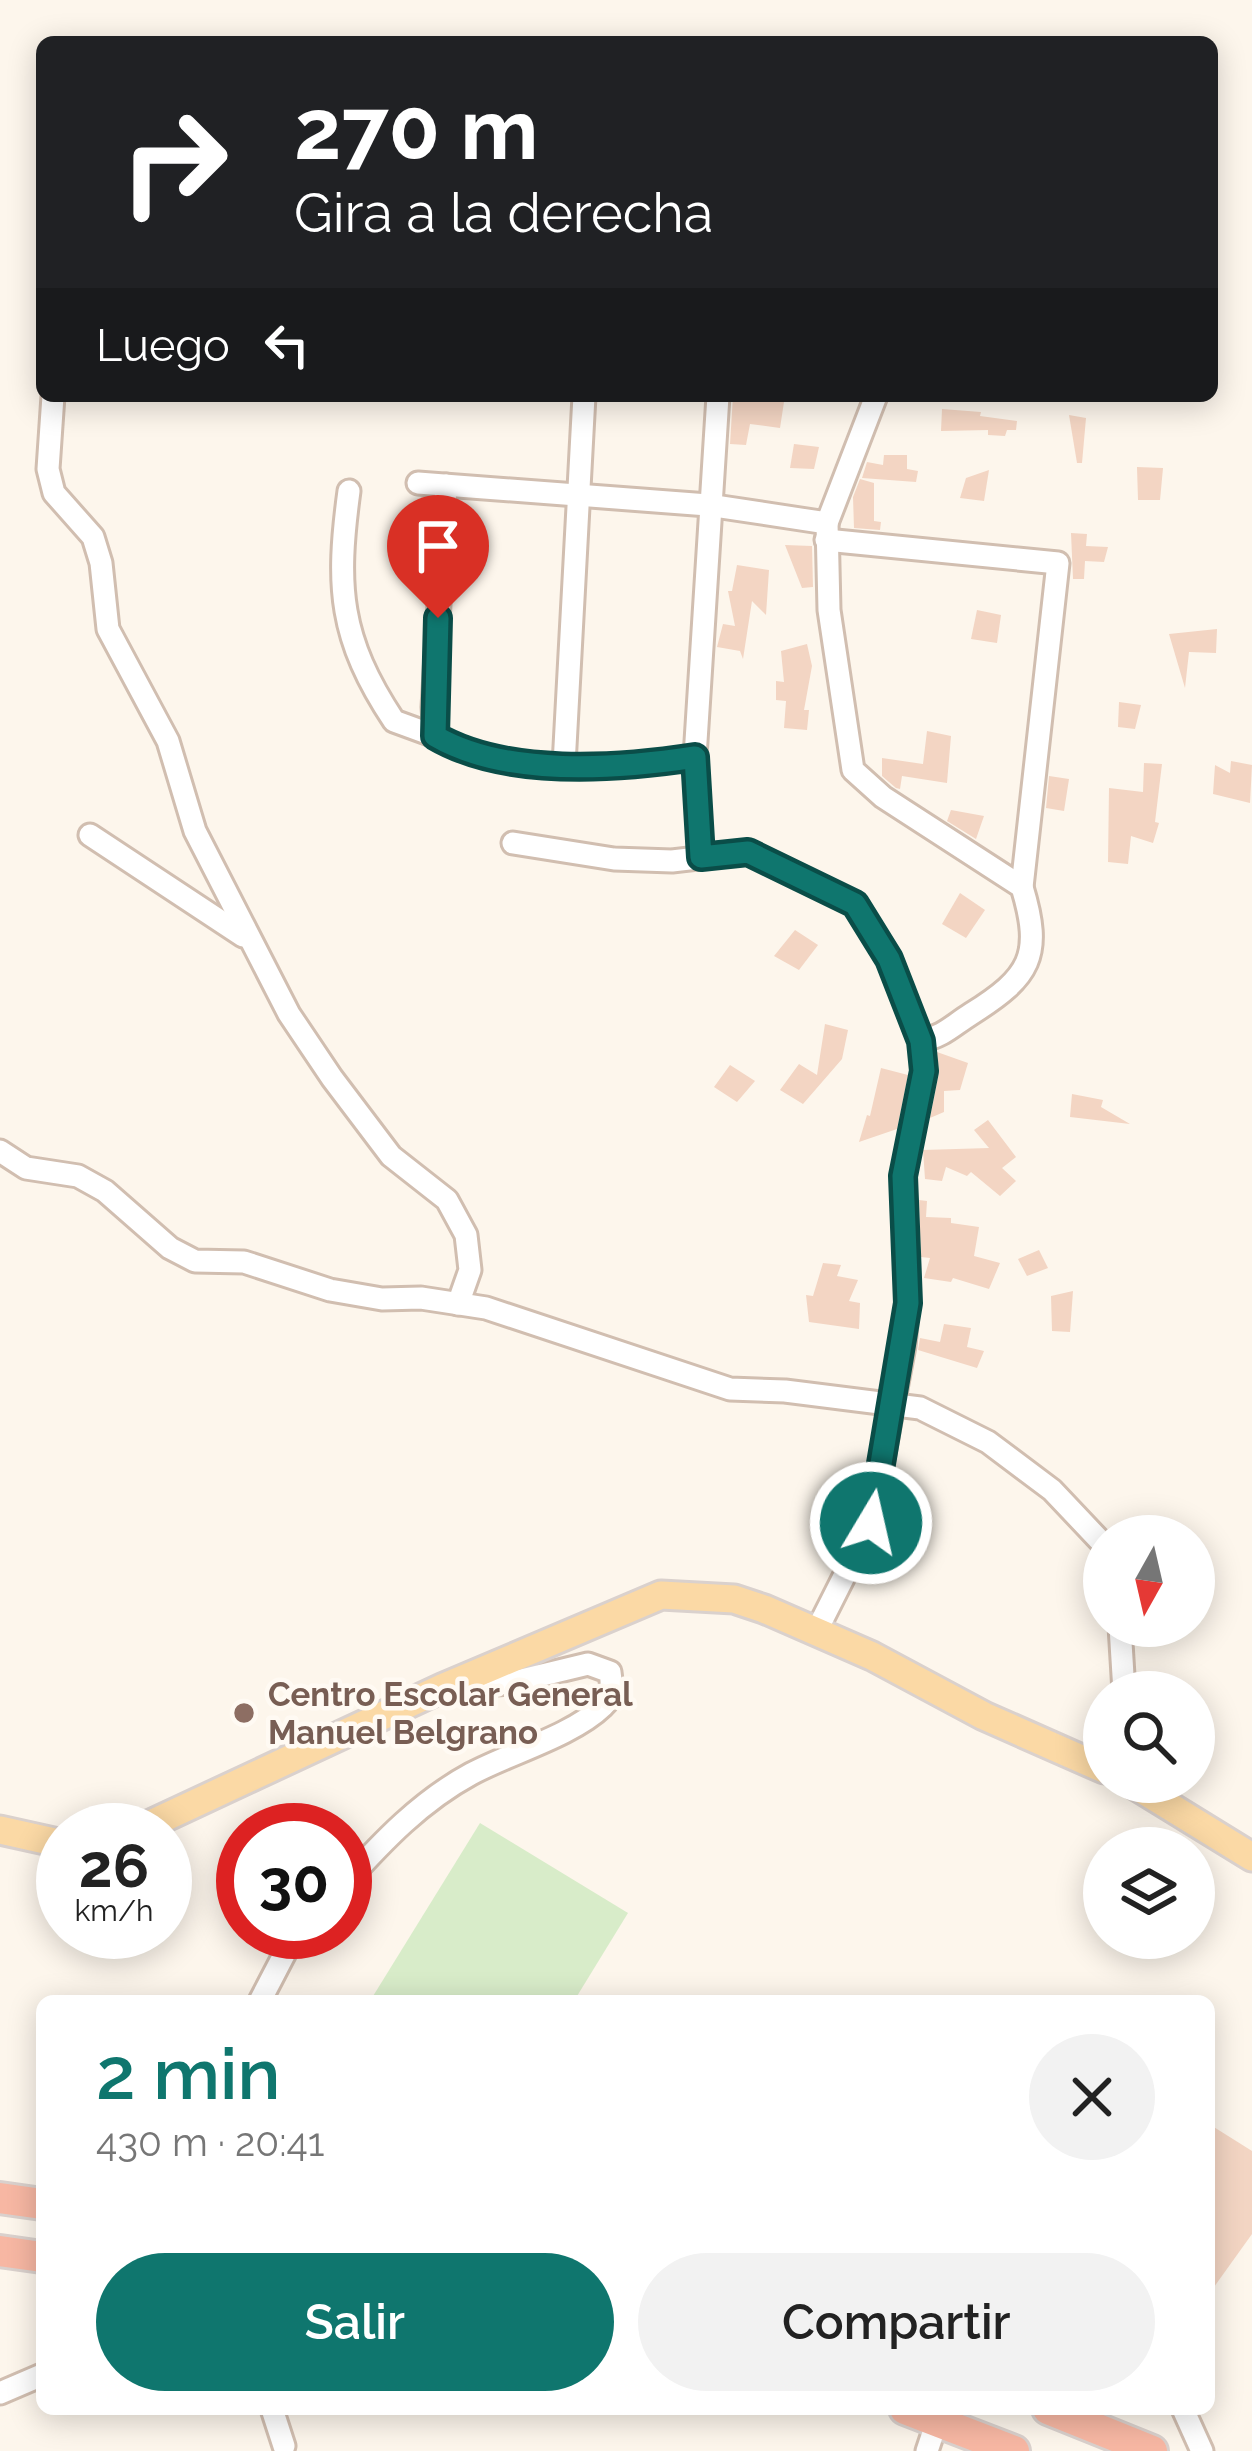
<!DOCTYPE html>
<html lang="es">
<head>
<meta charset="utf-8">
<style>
	:root { --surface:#fff; --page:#f2f2f2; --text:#222; --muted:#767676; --accent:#0f766e }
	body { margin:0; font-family:Raleway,sans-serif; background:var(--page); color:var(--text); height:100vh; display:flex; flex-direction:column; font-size:45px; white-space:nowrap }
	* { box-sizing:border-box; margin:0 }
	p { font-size:39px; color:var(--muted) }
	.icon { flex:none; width:66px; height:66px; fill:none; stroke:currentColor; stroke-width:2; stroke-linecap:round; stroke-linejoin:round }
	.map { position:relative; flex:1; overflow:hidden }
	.drawer { position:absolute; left:36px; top:1995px; width:1179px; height:420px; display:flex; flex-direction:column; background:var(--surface); border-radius:18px; box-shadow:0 6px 30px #0003 }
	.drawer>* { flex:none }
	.banner { position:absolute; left:36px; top:36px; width:1182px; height:366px; border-radius:18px; box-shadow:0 6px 30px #0003; background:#202124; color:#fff; overflow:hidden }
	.needle { width:78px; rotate:188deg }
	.tools { position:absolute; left:1083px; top:1515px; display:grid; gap:24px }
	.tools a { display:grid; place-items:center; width:132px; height:132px; border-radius:50%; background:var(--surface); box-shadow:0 6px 30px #0003; font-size:60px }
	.speed { position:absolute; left:36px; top:1803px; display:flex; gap:24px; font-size:60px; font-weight:700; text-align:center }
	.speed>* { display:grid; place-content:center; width:156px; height:156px; border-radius:50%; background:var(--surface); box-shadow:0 6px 30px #0003; line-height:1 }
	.speed small { font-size:30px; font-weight:400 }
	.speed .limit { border:18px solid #d22; background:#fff; color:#111 }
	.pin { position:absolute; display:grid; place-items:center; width:102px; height:102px; color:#fff; margin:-123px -51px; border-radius:50% 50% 50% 0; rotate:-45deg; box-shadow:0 0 12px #0007 }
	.pin .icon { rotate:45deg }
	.me { position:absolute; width:132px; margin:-66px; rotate:9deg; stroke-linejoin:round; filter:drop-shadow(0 0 9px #0008) }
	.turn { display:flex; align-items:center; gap:42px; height:252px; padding:0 60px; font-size:54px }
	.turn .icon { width:156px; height:156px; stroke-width:2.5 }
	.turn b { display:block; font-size:84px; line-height:102px }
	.then { display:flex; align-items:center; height:114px; padding:0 60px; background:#0003; gap:24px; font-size:45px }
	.round { display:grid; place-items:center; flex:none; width:126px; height:126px; border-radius:63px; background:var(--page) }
	.summary { display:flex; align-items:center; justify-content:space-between; height:204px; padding:0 60px }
	h1 { font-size:72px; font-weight:600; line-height:90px; color:var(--accent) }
	.action { display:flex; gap:24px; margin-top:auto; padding:24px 60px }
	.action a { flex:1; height:138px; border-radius:72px; background:var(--accent); color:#fff; font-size:48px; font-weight:600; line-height:138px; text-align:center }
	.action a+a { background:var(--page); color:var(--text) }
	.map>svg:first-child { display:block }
</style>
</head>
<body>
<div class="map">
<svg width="1252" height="2451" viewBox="0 0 1252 2451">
	<rect width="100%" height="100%" fill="#fdf6ec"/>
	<path fill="#d8ecc9" d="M480,1823l148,90 -54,88h-204z"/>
	<g fill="#f3d5c3">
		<path d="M733,396h30l21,6 -4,26 -30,-4 -4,21 -16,-1z"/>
		<path d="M942,409l39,3 -1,4 37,5 -1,9h-9l-2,6 -17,-1v-5l-47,1z"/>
		<path d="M1069,415l17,3 -4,45h-5z"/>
		<path d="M794,444l25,3 -5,22 -24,-1z"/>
		<path d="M884,455h23v14l11,2 -2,11 -54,-4 5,-16 16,3z"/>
		<path d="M1137,467l26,1 -3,32h-22z"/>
		<path d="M989,470l-5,31 -24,-3 6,-20z"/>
		<path d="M860,479l14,4v38l7,1 -1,8 -26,-2 -1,-31z"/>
		<path d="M1071,533l16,1 -1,12 22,1 -4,15 -19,-1 -1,18h-11z"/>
		<path d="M785,545l27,1 1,41 -11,1z"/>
		<path d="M737,565l32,5 -3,45 -14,-14 -9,58 -3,-8 -23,-4 6,-23 12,2 -7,-35h4z"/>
		<path d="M977,610l24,5 -4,28 -26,-4z"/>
		<path d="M1217,629l-1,24 -27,-1 -4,36 -16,-54z"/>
		<path d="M807,644l5,22 -8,44h5l-2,20 -23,-2 2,-27 -10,-1v-19l8,1 -3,-31z"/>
		<path d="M1119,702l22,3 -6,24 -17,-2z"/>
		<path d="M927,731l24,5 -4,47 -45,-7 -2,13 -4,-1 -14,-12v-18l41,6z"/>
		<path d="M1231,761l21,4 -2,38 -37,-9 2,-29 15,8z"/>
		<path d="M1144,763l18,1 -7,58 4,1 -6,20 -22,-7 -3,28 -20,-2 1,-74 34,4z"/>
		<path d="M1049,776l20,3 -5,32 -18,-3z"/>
		<path d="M951,810l33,6 -8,23 -29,-18z"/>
		<path d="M960,893l25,17 -19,28 -24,-14z"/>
		<path d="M795,930l23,15 -19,25 -25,-14z"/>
		<path d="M825,1024l23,6 -6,29 -39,45 -23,-14 19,-26 18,11z"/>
		<path d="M937,1052l31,11 -8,27 -16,1v21l-14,6 9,-45z"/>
		<path d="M730,1065l25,16 -18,21 -23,-15z"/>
		<path d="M881,1068l27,7 -11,54 -38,13 8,-27 3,1z"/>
		<path d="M1072,1094l31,6 -2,7 29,17 -60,-7z"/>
		<path d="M988,1120l28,37 -14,11 14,13 -16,15 -29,-24 -4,4 -21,-9 -4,14 -17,-2 -2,-29 66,-2 -15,-18z"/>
		<path d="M919,1200l8,1 -1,16 25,1v5l28,4 -5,29 26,7 -11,26 -36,-11 -2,4 -27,-4 6,-20 -9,-1z"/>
		<path d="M1039,1250l9,18 -21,8 -9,-17z"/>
		<path d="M823,1263l18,2 -4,11 21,4 -9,21 11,2 -1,26 -50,-7 -3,-27 7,1z"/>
		<path d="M1073,1291l-3,41 -18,-1 -1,-35z"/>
		<path d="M944,1324l27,4 -4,19 17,4 -7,17 -59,-18 2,-12 20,4z"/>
		<path d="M1209,2124l43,27v83l-43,60z"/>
	</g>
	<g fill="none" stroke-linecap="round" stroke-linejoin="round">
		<defs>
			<g id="minor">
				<path d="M53,396l-5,73 6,24 39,44 8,26 7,66 60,112 27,90 94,183 43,64 59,78 56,44 19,35 4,35 -12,34"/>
				<path d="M418,483l290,22 119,18 2,87 24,160 30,27 139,90c21,69 8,90 -51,127 -19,12 -27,22 -50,27"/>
				<path d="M446,485l-13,222 2,29c71,41 181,34 260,21"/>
				<path d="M349,491c-13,96 -10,147 45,230l41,15"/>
				<path d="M827,523l49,-127"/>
				<path d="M826,540l232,23 -36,324"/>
				<path d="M564,765l20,-369"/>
				<path d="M90,835l153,101"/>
				<path d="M513,843l101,16 58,2 77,-9 30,14 76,38 34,55 32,82 3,30 -21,105 5,127 -4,43 -33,177 -54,107"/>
				<path d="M701,857l-6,-100 23,-361"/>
				<path d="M0,1151l26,17 52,8 27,15 65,57 25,13 49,1 86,28 52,9 39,-1 65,10 244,81 55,2 135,17 68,34 64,48 52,55"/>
				<path d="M1120,1626l4,66"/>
				<path d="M345,1883c38,-42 76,-82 126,-109 39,-21 101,-38 132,-68 10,-9 9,-21 7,-34l-22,-8 -79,19 -49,4"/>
				<path d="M260,2001l26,-50 17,-19"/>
				<path d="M0,2393l42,-18"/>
				<path d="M272,2409l12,37"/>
				<path d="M1183,2409l19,42"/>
				<path d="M927,2451l10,-30"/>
			</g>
			<g id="major">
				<path d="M1130,1782l122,75"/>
				<path d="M0,1830l63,14"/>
				<path d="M138,1830l304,-142 219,-93 73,4 30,10 108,47 112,60 120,53"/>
			</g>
			<g id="highway">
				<path d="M0,2198l42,6"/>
				<path d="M0,2251l42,6"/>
				<path d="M905,2409l109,42"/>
				<path d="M1048,2409l104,42"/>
			</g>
		</defs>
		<use href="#minor" stroke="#d1beb0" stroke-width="27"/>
		<use href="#major" stroke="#dad1cd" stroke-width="33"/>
		<use href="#highway" stroke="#dad1cd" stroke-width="36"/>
		<use href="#minor" stroke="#fff" stroke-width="21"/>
		<use href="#major" stroke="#fbd9a5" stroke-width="27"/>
		<use href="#highway" stroke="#f7b7a3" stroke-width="30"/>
	</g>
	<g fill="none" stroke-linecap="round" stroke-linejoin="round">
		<defs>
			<path id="route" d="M438,618l-3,118c70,41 182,33 260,21l6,100 47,-5 107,52 34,55 32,82 3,30 -21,105 5,127 -37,220"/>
		</defs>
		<use href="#route" stroke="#0a4d48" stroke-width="30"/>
		<use href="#route" stroke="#0f766e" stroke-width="21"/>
	</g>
	<circle fill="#8d6e63" stroke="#fffaf3" stroke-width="4.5" cx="244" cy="1713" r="12"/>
	<g text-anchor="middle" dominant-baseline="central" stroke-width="9" stroke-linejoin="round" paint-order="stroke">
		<g font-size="33" font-weight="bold" fill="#785e54" stroke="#fffaf3" text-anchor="start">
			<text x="268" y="1694">Centro Escolar General<tspan x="268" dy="38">Manuel Belgrano</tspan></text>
		</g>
	</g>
</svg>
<div class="tools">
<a><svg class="needle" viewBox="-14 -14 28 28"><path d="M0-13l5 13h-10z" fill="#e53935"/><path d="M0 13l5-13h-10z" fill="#767676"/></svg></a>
<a><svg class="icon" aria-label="search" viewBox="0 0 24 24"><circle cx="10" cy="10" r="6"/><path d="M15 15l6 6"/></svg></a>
<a><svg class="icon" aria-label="layers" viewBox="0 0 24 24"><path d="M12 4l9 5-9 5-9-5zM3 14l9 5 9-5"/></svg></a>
</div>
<div class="speed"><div>26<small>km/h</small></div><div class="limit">30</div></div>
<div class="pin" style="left:438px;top:618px;background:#d93025"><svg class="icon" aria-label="arrive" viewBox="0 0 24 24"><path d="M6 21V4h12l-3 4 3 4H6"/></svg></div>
<svg class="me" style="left:871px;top:1523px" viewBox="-20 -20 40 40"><circle r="17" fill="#0f766e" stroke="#fff" stroke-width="3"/><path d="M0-11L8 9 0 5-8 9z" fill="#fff"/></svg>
<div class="banner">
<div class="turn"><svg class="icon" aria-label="right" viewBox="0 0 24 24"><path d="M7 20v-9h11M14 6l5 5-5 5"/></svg><div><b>270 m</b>Gira a la derecha</div></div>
<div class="then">Luego<svg class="icon" aria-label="left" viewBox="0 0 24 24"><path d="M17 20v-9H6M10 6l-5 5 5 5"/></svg></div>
</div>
<section class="drawer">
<div class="summary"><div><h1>2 min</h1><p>430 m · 20:41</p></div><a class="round"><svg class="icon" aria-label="close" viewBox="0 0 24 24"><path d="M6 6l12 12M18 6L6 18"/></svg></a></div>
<div class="action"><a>Salir</a><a>Compartir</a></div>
</section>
</div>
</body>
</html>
